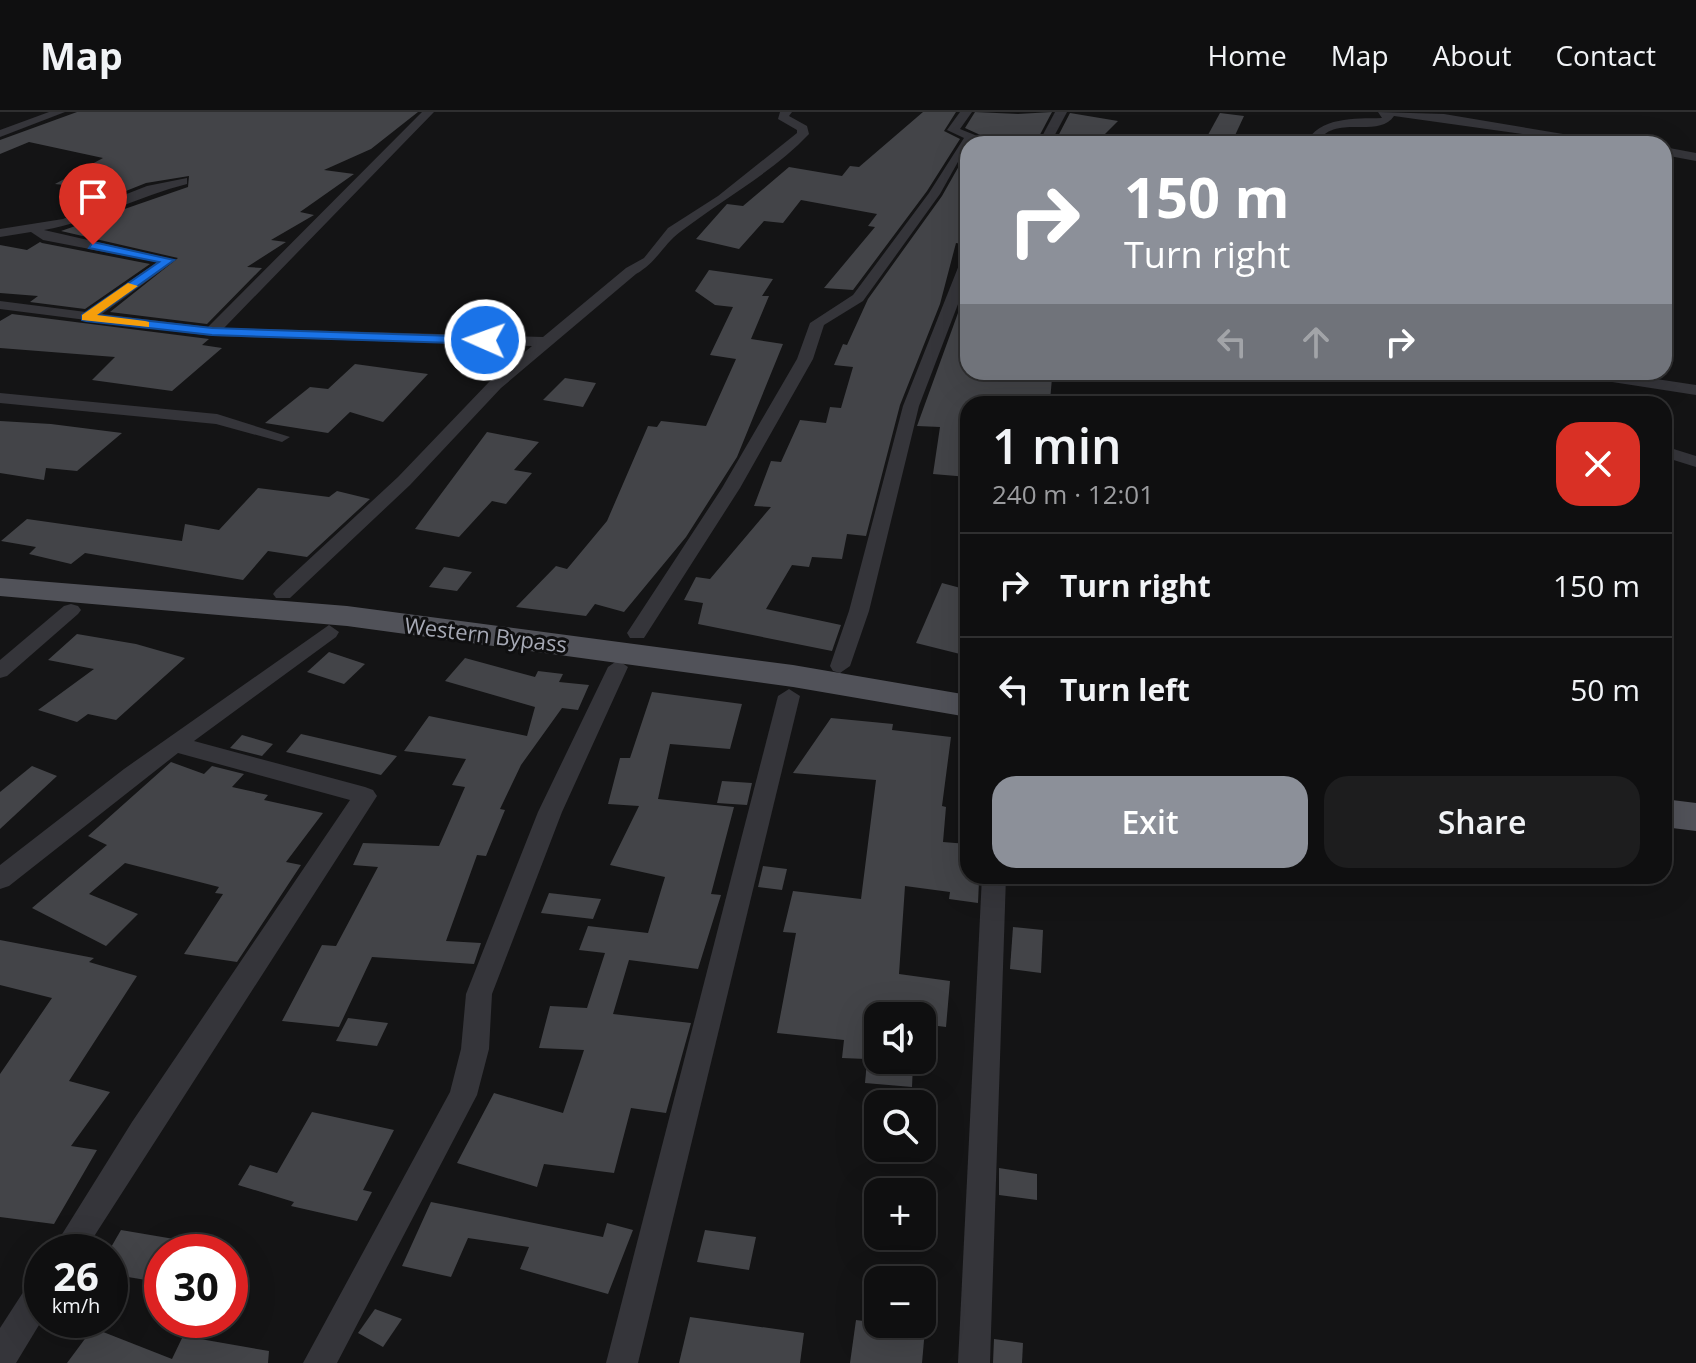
<!DOCTYPE html>
<html lang="en">
<head>
<meta charset="utf-8">
<style>
	:root { --surface:#0f0f10; --page:#1d1d1e; --text:#f1f3f6; --muted:#9b9c9f; --line:#2f2f30; --accent:#8c9099 }
	body { margin:0; font-family:"Open Sans",sans-serif; background:var(--page); color:var(--text); height:100vh; display:flex; flex-direction:column; font-size:30px; white-space:nowrap }
	* { box-sizing:border-box; margin:0 }
	p { font-size:26px; color:var(--muted) }
	.icon { flex:none; width:44px; height:44px; fill:none; stroke:currentColor; stroke-width:2; stroke-linecap:round; stroke-linejoin:round }
	.map { position:relative; flex:1; overflow:hidden }
	.panel { position:absolute; left:960px; top:284px; width:712px; height:488px; display:flex; flex-direction:column; background:var(--surface); border-radius:24px; box-shadow:0 8px 32px #0002,0 0 0 2px var(--line) }
	.panel>* { flex:none }
	.top-card { position:absolute; left:960px; top:24px; width:712px; height:244px; border-radius:24px; box-shadow:0 8px 32px #0002,0 0 0 2px var(--line); background:#8c9099; color:#fff; overflow:hidden }
	.buttons { position:absolute; left:864px; top:890px; display:grid; gap:16px }
	.buttons a { display:grid; place-items:center; width:72px; height:72px; border-radius:16px; background:var(--surface); box-shadow:0 8px 32px #0002,0 0 0 2px var(--line); font-size:40px }
	.speed { position:absolute; left:24px; top:1122px; display:flex; gap:16px; font-size:40px; font-weight:700; text-align:center }
	.speed>* { display:grid; place-content:center; width:104px; height:104px; border-radius:50%; background:var(--surface); box-shadow:0 8px 32px #0002,0 0 0 2px var(--line); line-height:1 }
	.speed small { font-size:20px; font-weight:400 }
	.speed .limit { border:12px solid #d22; background:#fff; color:#111 }
	.pin { position:absolute; display:grid; place-items:center; width:68px; height:68px; color:#fff; margin:-82px -34px; border-radius:50% 50% 50% 0; rotate:-45deg; box-shadow:0 0 8px #0007 }
	.pin .icon { rotate:45deg }
	.me { position:absolute; width:88px; margin:-44px; rotate:272deg; stroke-linejoin:round; filter:drop-shadow(0 0 6px #0008) }
	.turn { display:flex; align-items:center; gap:28px; height:168px; padding:0 32px; font-size:36px }
	.turn .icon { width:104px; height:104px; stroke-width:2.5 }
	.turn b { display:block; font-size:56px; line-height:68px }
	.lanes { display:flex; align-items:center; height:76px; padding:0 32px; background:#0003; justify-content:center; gap:40px; direction:ltr }
	.lanes .off { opacity:.35 }
	.round { display:grid; place-items:center; flex:none; width:84px; height:84px; border-radius:24px; background:var(--page) }
	.summary { display:flex; align-items:center; justify-content:space-between; height:136px; padding:0 32px }
	h1 { font-size:48px; font-weight:600; line-height:60px }
	.button { display:flex; gap:16px; margin-top:auto; padding:16px 32px }
	.button a { flex:1; height:92px; border-radius:24px; background:var(--accent); color:#fff; font-size:32px; font-weight:600; line-height:92px; text-align:center }
	.button a+a { background:var(--page); color:var(--text) }
	ul { padding:0; list-style:none }
	li { display:flex; align-items:center; gap:24px; height:104px; padding:0 32px; border-top:2px solid var(--line) }
	li div { flex:1 }
	li b { display:block; font-size:30px }
	li em { font-style:normal }
	header { display:flex; align-items:center; gap:48px; box-sizing:border-box; height:112px; padding:0 40px; background:var(--surface); border-bottom:2px solid var(--line) }
	header strong { font-size:38px }
	nav { display:flex; gap:44px; margin-inline-start:auto; font-size:28px }
	.map>svg:first-child { display:block }
</style>
</head>
<body>
<header>
<strong>Map</strong>
<nav><a>Home</a><a>Map</a><a>About</a><a>Contact</a></nav>
</header>
<div class="map">
<svg width="1696" height="1251" viewBox="0 0 1696 1251">
	<rect width="100%" height="100%" fill="#141415"/>
	<g fill="#434448">
		<path d="M77,0h341l-47,37 -47,21 30,4 -54,38 14,3 -43,25 15,2 -39,25 15,1 -55,56 -97,-12 68,-54 -117,-27 127,-44 1,-11 -43,7 -78,31 -6,-2 46,-22 -53,-6 48,-26 -74,-16 -29,12v-14z"/>
		<path d="M923,0h33l-12,19 16,8 -33,52 -74,99 -29,-2 51,-61 -7,-1 9,-12 -76,-14 -18,23 -19,-2 -25,28 -43,-10 31,-35 16,2 46,-39 53,9 8,-10 9,1z"/>
		<path d="M975,0l43,2 34,-2 -17,32h-35l-35,-16z"/>
		<path d="M1070,1l48,8 -21,21 -26,-5 -4,7 -12,-2z"/>
		<path d="M1220,1l24,3 -13,28h-28z"/>
		<path d="M968,38v83l-6,11 -6,-1 -16,61 -40,101 -34,131 -19,-2 -5,25 -30,-2 -3,10 -17,-2 -26,44 75,16 -9,26 -134,-27 5,-21 -19,-3 12,-23 14,2 61,-72 -17,-1 17,-45 10,1 19,-42 26,3 4,-16 11,1 12,-41 -19,-2 9,-21 4,1 21,-46 74,-103z"/>
		<path d="M40,130l2,1 108,21 -65,45 -55,-7 8,-6 -38,-3v-48l27,5z"/>
		<path d="M709,158l64,9 -11,17h7l-18,43 32,5 -46,113 -51,80 -62,75 -29,-8 -9,12 -70,-9 40,-41 11,3 40,-48 41,-95 9,1 4,-6 45,5 30,-67 -26,-4 23,-48 -18,-2 -20,-14z"/>
		<path d="M958,201h10l-3,59 83,2 4,4 -2,23 -22,-2 -1,5h-59v73l-35,-3 7,-47 -23,-1z"/>
		<path d="M12,202l197,25 -7,6 20,3 -50,43 -80,-11 23,-23 -115,-9v-27z"/>
		<path d="M355,252l73,10 -45,48 -33,-10 -22,21 -63,-10 45,-36 18,2z"/>
		<path d="M565,266l31,5 -13,24 -40,-7z"/>
		<path d="M0,309l51,3 71,9 -45,38 -31,-3 -2,12 -44,-7z"/>
		<path d="M487,320l52,10 -25,28 18,3 -26,31 -14,-3 -33,36 -44,-8z"/>
		<path d="M258,376l71,9 8,-6 33,8 -63,58 -39,-6 -25,29 -158,-27 -14,11 -42,-10 7,-7 -35,-6 26,-22 155,22 3,-17 34,6z"/>
		<path d="M444,455l28,5 -15,19 -28,-4z"/>
		<path d="M942,471l26,7v66l-52,-13z"/>
		<path d="M77,522l59,10 49,14 -69,62 -28,-6 -11,8 -39,-12 56,-41 -46,-9z"/>
		<path d="M329,540l36,12 -21,20 -37,-12z"/>
		<path d="M465,546l70,19 3,-6 25,3 -4,8 30,3 -11,25 -16,-2 -41,57 -21,44 5,1 -19,46 -9,-1 -31,86 35,2 -7,21 -102,-7 -33,70 -57,-6 40,-76 14,1 42,-79 -25,-2 10,-22 76,3 26,-59 -13,-2 14,-26 -62,-8 25,-35 98,20 8,-29 -90,-26z"/>
		<path d="M652,580l90,12 -12,45 -60,-5 -12,55 76,8 -23,87 10,1 -23,74 -69,-9 -16,54 78,9 -25,90 -35,-5 -17,65 -70,-9 -7,23 -80,-24 37,-70 69,20 21,-63 -45,-2 11,-42 37,2 18,-55 -26,-3 9,-24 60,7 17,-56 -55,-12 29,-59 -31,-2 12,-46h10z"/>
		<path d="M831,606l62,6 -1,6 59,7 -9,69 4,1 -3,35 25,2v36l11,1 -1,22 -29,-4 1,-7 -45,-6 -6,88 51,7 -4,46 -24,-3v-8h-53l-3,43 -24,-1 2,-18 -67,-7 19,-100 -13,-1 10,-41 68,8 15,-119 -83,-7z"/>
		<path d="M301,622l96,22 -16,19 -95,-23z"/>
		<path d="M242,623l31,9 -11,12 -32,-8z"/>
		<path d="M171,650l33,12 8,-8 32,8 -12,13 36,8 -4,5 59,13 -37,49 15,3 -64,97 -53,-8 39,-60 -8,-1 4,-6 -94,-24 -36,31 49,20 -32,32 -74,-38 75,-63 -19,-9z"/>
		<path d="M32,654l25,10 -57,53v-37z"/>
		<path d="M722,669l30,2 -5,22 -30,-2z"/>
		<path d="M763,754l24,3 -5,21 -24,-3z"/>
		<path d="M549,781l52,6 -8,20 -52,-6z"/>
		<path d="M1013,815l30,3 -2,43 -31,-4z"/>
		<path d="M0,828l94,18 -5,4 48,14 -68,105 41,11 -39,54 26,4 -43,74 -54,-7v-143l52,-76 -52,-13z"/>
		<path d="M348,906l40,5 -11,23 -41,-5z"/>
		<path d="M867,949l46,2 -1,24 -47,-4z"/>
		<path d="M312,1000l82,18 -31,60 9,2 -15,29 -66,-15 3,-4 -56,-17 12,-20 27,8z"/>
		<path d="M999,1056l38,6v26l-38,-5z"/>
		<path d="M431,1090l172,35 4,-14 26,7 -25,64 -88,-25 9,-22 -61,-9 -17,39 -49,-11z"/>
		<path d="M121,1118l53,9 -7,13h-5v10l-10,19 -42,-7v-25z"/>
		<path d="M705,1118l51,7 -7,33 -52,-8z"/>
		<path d="M375,1197l27,10 -19,28 -25,-14z"/>
		<path d="M690,1205l114,16 -4,30h-121z"/>
		<path d="M856,1208l69,9 -3,34h-72z"/>
		<path d="M93,1216l79,31 11,-23 86,15 -1,12h-201z"/>
		<path d="M994,1227l29,4 -1,20h-29z"/>
	</g>
	<g fill="none" stroke-linecap="round" stroke-linejoin="round">
		<g fill="#35353a" fill-rule="evenodd">
			<path d="M49,0h16l-65,25v-7z"/>
			<path d="M422,0h12l-210,216 319,9 83,-69 18,-10 24,-30 50,-32 79,-63v-3l-19,-11 2,-7h12l-3,4 18,10 2,8c-37,39 -86,65 -129,98 -17,13 -24,31 -44,42l-135,114 -91,97 -120,113h-14l-3,-4 3,-4 122,-113 91,-95 43,-36 -320,-10 -212,-27v-8l86,11 71,-50 -114,-22 -12,-8 -31,5v-8l63,-10 84,-33 40,-8v6c-48,12 -93,37 -143,46l132,30 -74,54 106,13z"/>
			<path d="M960,0h12l-12,17 37,15h-29l-28,50 -77,107 -39,24 -11,34 -73,129 -96,150h-14l-3,-5 95,-145 75,-129 13,-36 43,-28 76,-102 35,-55 -17,-8z"/>
			<path d="M1055,0h12l-17,32h-12z"/>
			<path d="M1378,0l66,2 179,30h-28l-201,-28c-16,24 -61,-4 -77,28h-12c15,-28 49,-25 77,-26z"/>
			<path d="M1664,35l32,6v8l-32,-6z"/>
			<path d="M968,144v22l-49,128 -50,205 -19,55 -10,7 -7,-2 -3,-5 19,-55 54,-205 58,-146z"/>
			<path d="M1572,260h38l86,13v10l-116,-18z"/>
			<path d="M0,281l217,21 73,23 -8,5 -66,-18 -216,-21z"/>
			<path d="M1527,283l17,9 -23,-1 -2,-3z"/>
			<path d="M1664,334l32,10v11l-32,-10z"/>
			<path d="M71,492l7,2 3,4 -3,4 -71,62 -7,2v-18l64,-54z"/>
			<path d="M329,513l10,7 -3,5 -142,104 171,46 8,3 4,6 -293,456h-33l81,-130 218,-322 -172,-47 -169,133 -9,3v-24l124,-96z"/>
			<path d="M618,548l10,7 -66,145 -70,182 -3,55 -12,46 -140,268h-34l147,-271 11,-43 5,-55 72,-182 70,-145z"/>
			<path d="M789,577l11,7 -162,667h-32l172,-667z"/>
			<path d="M982,764h24l-16,487h-32z"/>
			<path d="M42,1163v45l-26,43h-16v-35l31,-48z"/>
		</g>
		<g fill="#515259" fill-rule="evenodd">
			<path d="M0,466l347,28 446,59 175,30v22l-175,-30 -446,-61 -347,-30z"/>
			<path d="M1664,687l32,4v28l-32,-4z"/>
		</g>
	</g>
	<path fill="#1a73e8" stroke="#114b97" stroke-width="2" d="M93,130l81,18 -77,55 115,13 273,9 6,3 -6,4 -273,-9 -126,-14 -4,-1v-5l77,-53 -70,-14z"/>
	<path fill="#f59e0b" d="M128,171l10,3 -41,29 48,6 4,1v5l-67,-7v-5z"/>
	<g text-anchor="middle" dominant-baseline="central" stroke-width="6" stroke-linejoin="round" paint-order="stroke">
		<g font-size="22" fill="#a6a9b5" stroke="#0f0f10">
			<text transform="translate(486 522) rotate(7)">Western Bypass</text>
		</g>
	</g>
</svg>
<div class="buttons">
<a><svg class="icon" aria-label="sound" viewBox="0 0 24 24"><path d="M4 9h4l5-4v14l-5-4H4zM17 9q2 3 0 6"/></svg></a>
<a><svg class="icon" aria-label="search" viewBox="0 0 24 24"><circle cx="10" cy="10" r="6"/><path d="M15 15l6 6"/></svg></a>
<a>+</a>
<a>−</a>
</div>
<div class="speed"><div>26<small>km/h</small></div><div class="limit">30</div></div>
<div class="pin" style="left:93px;top:133px;background:#d93025"><svg class="icon" aria-label="arrive" viewBox="0 0 24 24"><path d="M6 21V4h12l-3 4 3 4H6"/></svg></div>
<svg class="me" style="left:485px;top:228px" viewBox="-20 -20 40 40"><circle r="17" fill="#1a73e8" stroke="#fff" stroke-width="3"/><path d="M0-11L8 9 0 5-8 9z" fill="#fff"/></svg>
<div class="top-card">
<div class="turn"><svg class="icon" aria-label="right" viewBox="0 0 24 24"><path d="M7 20v-9h11M14 6l5 5-5 5"/></svg><div><b>150 m</b>Turn right</div></div>
<div class="lanes"><svg class="icon off" aria-label="left" viewBox="0 0 24 24"><path d="M17 20v-9H6M10 6l-5 5 5 5"/></svg><svg class="icon off" aria-label="ahead" viewBox="0 0 24 24"><path d="M12 20V5M6 11l6-6 6 6"/></svg><svg class="icon" aria-label="right" viewBox="0 0 24 24"><path d="M7 20v-9h11M14 6l5 5-5 5"/></svg></div>
</div>
<section class="panel">
<div class="summary"><div><h1>1 min</h1><p>240 m · 12:01</p></div><a class="round" style="background:#d93025;color:#fff"><svg class="icon" aria-label="close" viewBox="0 0 24 24"><path d="M6 6l12 12M18 6L6 18"/></svg></a></div>
<ul>
<li><svg class="icon" aria-label="right" viewBox="0 0 24 24"><path d="M7 20v-9h11M14 6l5 5-5 5"/></svg><div><b>Turn right</b></div><em>150 m</em></li>
<li><svg class="icon" aria-label="left" viewBox="0 0 24 24"><path d="M17 20v-9H6M10 6l-5 5 5 5"/></svg><div><b>Turn left</b></div><em>50 m</em></li>
</ul>
<div class="button"><a>Exit</a><a>Share</a></div>
</section>
</div>
</body>
</html>
